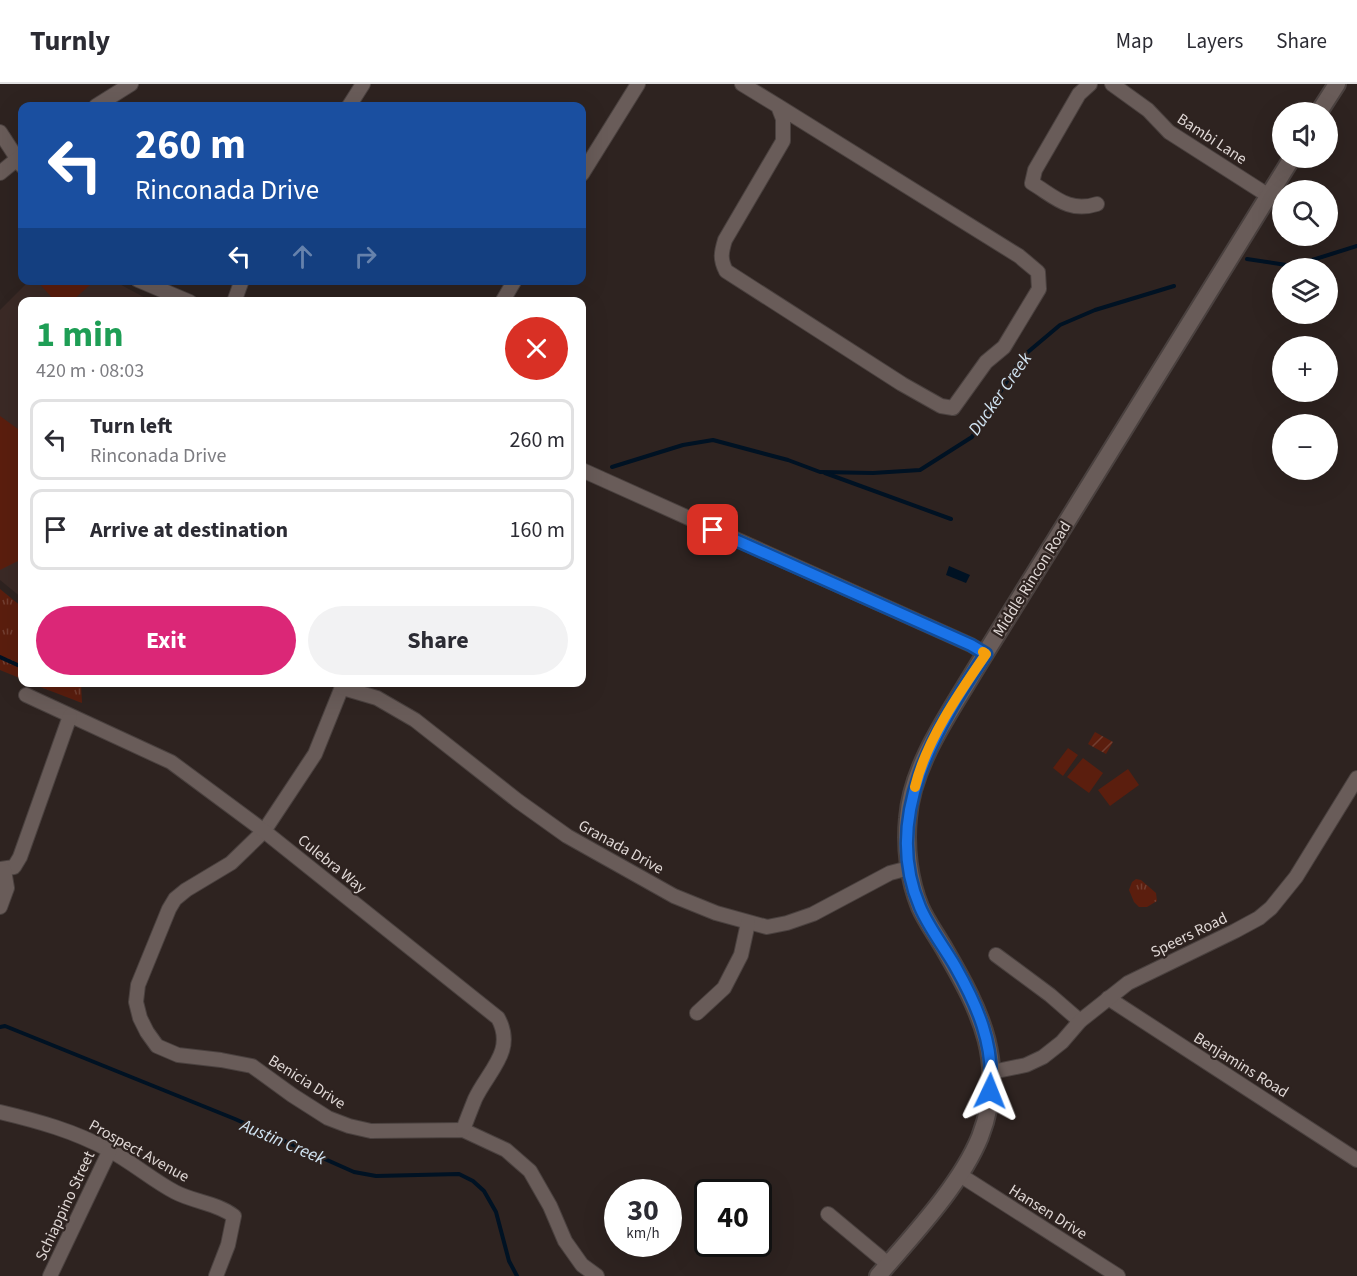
<!DOCTYPE html>
<html lang="en">
<head>
<meta charset="utf-8">
<style>
	:root { --surface:#fff; --page:#f2f2f3; --text:#2b2b33; --muted:#7c7c81; --line:#e1e1e2; --accent:#db2777 }
	body { margin:0; font-family:"Source Sans 3",sans-serif; background:var(--page); color:var(--text); height:100vh; display:flex; flex-direction:column; font-size:22px; white-space:nowrap }
	* { box-sizing:border-box; margin:0 }
	p { font-size:20px; color:var(--muted) }
	.icon { flex:none; width:33px; height:33px; fill:none; stroke:currentColor; stroke-width:2; stroke-linecap:round; stroke-linejoin:round }
	.map { position:relative; flex:1; overflow:hidden }
	.sheet { position:absolute; left:18px; top:213px; width:568px; height:390px; display:flex; flex-direction:column; background:var(--surface); border-radius:12px; box-shadow:0 6px 24px #0002 }
	.sheet>* { flex:none }
	.top-card { position:absolute; left:18px; top:18px; width:568px; height:183px; border-radius:12px; box-shadow:0 6px 24px #0002; background:#1a4fa0; color:#fff; overflow:hidden }
	.buttons { position:absolute; left:1272px; top:18px; display:grid; gap:12px }
	.buttons a { display:grid; place-items:center; width:66px; height:66px; border-radius:50%; background:var(--surface); box-shadow:0 6px 24px #0002; font-size:30px }
	.speed { position:absolute; left:604px; top:1095px; display:flex; gap:12px; font-size:30px; font-weight:700; text-align:center }
	.speed>* { display:grid; place-content:center; width:78px; height:78px; border-radius:50%; background:var(--surface); box-shadow:0 6px 24px #0002; line-height:1 }
	.speed small { font-size:15px; font-weight:400 }
	.speed .limit { border:3px solid #111; border-radius:9px; background:#fff; color:#111 }
	.pin { position:absolute; display:grid; place-items:center; width:51px; height:51px; color:#fff; margin:-26px; border-radius:12px; box-shadow:0 3px 9px #0006 }
	.me { position:absolute; width:66px; margin:-33px; rotate:2deg; stroke-linejoin:round; filter:drop-shadow(0 0 4px #0008) }
	.turn { display:flex; align-items:center; gap:21px; height:126px; padding:0 18px; font-size:27px }
	.turn .icon { width:78px; height:78px; stroke-width:2.5 }
	.turn b { display:block; font-size:42px; line-height:51px }
	.lanes { display:flex; align-items:center; height:57px; padding:0 18px; background:#0003; justify-content:center; gap:30px; direction:ltr }
	.lanes .off { opacity:.35 }
	.round { display:grid; place-items:center; flex:none; width:63px; height:63px; border-radius:32px; background:var(--page) }
	.headline { display:flex; align-items:center; justify-content:space-between; height:102px; padding:0 18px }
	h1 { font-size:36px; font-weight:700; line-height:45px; color:#1e9e55 }
	.action { display:flex; gap:12px; margin-top:auto; padding:12px 18px }
	.action a { flex:1; height:69px; border-radius:36px; background:var(--accent); color:#fff; font-size:24px; font-weight:700; line-height:69px; text-align:center }
	.action a+a { background:var(--page); color:var(--text) }
	ul { padding:0; list-style:none }
	li { display:flex; align-items:center; gap:18px; height:81px; margin:0 12px 9px; padding:0 6px; border:3px solid var(--line); border-radius:12px }
	li div { flex:1 }
	li b { display:block; font-size:22px }
	li em { font-style:normal }
	header { display:flex; align-items:center; gap:36px; box-sizing:border-box; height:84px; padding:0 30px; background:var(--surface); border-bottom:2px solid var(--line) }
	header strong { font-size:28px }
	nav { display:flex; gap:33px; margin-inline-start:auto; font-size:21px }
	.map>svg:first-child { display:block }
</style>
</head>
<body>
<header>
<strong>Turnly</strong>
<nav><a>Map</a><a>Layers</a><a>Share</a></nav>
</header>
<div class="map">
<svg width="1357" height="1192" viewBox="0 0 1357 1192">
	<defs>
		<pattern id="park-tufts" width="24" height="20" patternUnits="userSpaceOnUse" patternTransform="scale(1.5)"><rect width="24" height="20" fill="#5b1e0e"/><path d="M3 7l-1-3M5 7V3M7 7l1-3M15 17l-1-3M17 17v-4M19 17l1-3" fill="none" stroke="#723e30"/></pattern>
		<pattern id="garden-furrows" width="10" height="10" patternUnits="userSpaceOnUse" patternTransform="scale(1.5)"><rect width="10" height="10" fill="#5b1e0e"/><path d="M-1 1l2-2M0 10L10 0M9 11l2-2" fill="none" stroke="#723e30"/></pattern>
	</defs>
	<rect width="100%" height="100%" fill="#2e2320"/>
	<path fill="#3b2a26" d="M29,197h85l37,20 -129,1v296l-22,-18v-270z"/>
	<g fill="url(#park-tufts)">
		<path d="M0,505l22,18v72l-22,-9z"/>
		<path d="M30,599h51l1,20z"/>
		<path d="M1136,795l5,1 15,13 1,8 -10,6h-8l-5,-5 -5,-12 3,-8z"/>
	</g>
	<path fill="url(#garden-furrows)" d="M1095,648l18,10 -7,12 -18,-10z"/>
	<g fill="#5b1e0e">
		<path d="M37,197h49l4,4 -18,16h-17z"/>
		<path d="M0,332l22,16v127l-22,11z"/>
		<path d="M1068,664l10,7 -15,21 -10,-8z"/>
		<path d="M1083,674l20,15 -14,20 -22,-16z"/>
		<path d="M1128,685l11,16 -29,21 -12,-16z"/>
	</g>
	<path fill="#001223" d="M949,482l21,9 -4,8 -20,-8z"/>
	<g fill="none" stroke-linecap="round" stroke-linejoin="round">
		<g stroke="#001223" stroke-width="4">
			<path d="M1247,175l46,7 64,-20"/>
			<path d="M612,383l71,-22 30,-5 75,20 32,12 53,1 47,-3 52,-33 50,-80 38,-32 35,-15 79,-24"/>
			<path d="M825,389l126,46"/>
			<path d="M0,573l22,10"/>
			<path d="M0,943l5,-1 230,93 119,53 22,4 83,-2 14,7 11,10 12,21 13,49 8,15"/>
		</g>
		<defs>
			<g id="minor">
				<path d="M742,0l36,22 5,13v22l-58,99c-4,13 -5,19 1,31l176,113 39,22 12,2 33,-46 18,-15 35,-58 -1,-17 -19,-16 -241,-150"/>
				<path d="M1090,0l-11,10 -44,76 -3,13c23,14 37,30 65,21"/>
				<path d="M1112,0l36,26 21,22 100,64"/>
				<path d="M96,22l35,-22"/>
				<path d="M349,22l14,-22"/>
				<path d="M0,48l22,34"/>
				<path d="M0,89l22,-18"/>
				<path d="M582,90l56,-90"/>
				<path d="M138,196l52,22"/>
				<path d="M234,218l8,-22"/>
				<path d="M502,218l13,-22"/>
				<path d="M582,386l389,175 15,9"/>
				<path d="M344,598l-29,72 -51,77 -33,32 -45,27 -11,9 -6,10 -31,76 -2,17 4,16 7,14 10,14 21,9 43,5 31,6 40,29 36,23 21,8 22,5 92,-1 43,20 24,21 20,35 15,35 17,24 15,11"/>
				<path d="M343,604l34,10 38,22 103,81 49,35 107,60 42,17 51,14 20,-4 26,-9 77,-41 19,-5"/>
				<path d="M26,611l145,67 93,69 234,187c18,33 -10,53 -23,81 -4,10 -8,20 -12,31"/>
				<path d="M0,785l14,-2 6,-10 50,-141"/>
				<path d="M0,823l7,-19 -3,-18"/>
				<path d="M996,871l54,40 30,26"/>
				<path d="M1108,914l249,162"/>
				<path d="M697,929l27,-25 17,-33 7,-32"/>
				<path d="M992,988l34,-7 17,-8 19,-15 18,-21 48,-38 107,-52 24,-13 12,-10 25,-31 61,-99"/>
				<path d="M0,1028c38,9 74,19 109,38 23,12 43,30 66,42 19,10 42,11 59,24l-6,29 -12,31"/>
				<path d="M960,1091l158,101"/>
				<path d="M828,1130l60,50"/>
				<path d="M50,1192l60,-126"/>
			</g>
			<g id="tertiary">
				<path d="M1319,28l18,-28"/>
				<path d="M878,1192c34,-40 82,-90 102,-139 28,-72 1,-125 -35,-187 -8,-14 -19,-29 -25,-43 -11,-27 -15,-60 -12,-89 4,-53 41,-104 67,-148l317,-512"/>
			</g>
		</defs>
		<use href="#minor" stroke="#4a413f" stroke-width="16"/>
		<use href="#tertiary" stroke="#4a413f" stroke-width="20"/>
		<use href="#minor" stroke="#695c59" stroke-width="14"/>
		<use href="#tertiary" stroke="#695c59" stroke-width="16"/>
	</g>
	<g fill="none" stroke-linecap="round" stroke-linejoin="round">
		<defs>
			<path id="route" d="M713,446l258,115 15,9c-50,73 -105,163 -66,253 9,21 24,40 35,59 22,39 40,79 35,125"/>
		</defs>
		<use href="#route" stroke="#114b97" stroke-width="15"/>
		<use href="#route" stroke="#1a73e8" stroke-width="10"/>
		<path stroke="#f59e0b" stroke-width="10" d="M915,703c11,-46 44,-94 71,-133l-3,-2"/>
	</g>
	<g text-anchor="middle" dominant-baseline="central" stroke-width="4.5" stroke-linejoin="round" paint-order="stroke">
		<g font-size="16" fill="#dfd7d5" stroke="#2e2320">
			<text transform="translate(1212 55) rotate(33)">Bambi Lane</text>
			<text transform="translate(1032 495) rotate(-58)">Middle Rincon Road</text>
			<text transform="translate(621 763) rotate(29)">Granada Drive</text>
			<text transform="translate(332 780) rotate(39)">Culebra Way</text>
			<text transform="translate(1189 851) rotate(-26)">Speers Road</text>
			<text transform="translate(1241 981) rotate(32)">Benjamins Road</text>
			<text transform="translate(307 998) rotate(32)">Benicia Drive</text>
			<text transform="translate(139 1067) rotate(29)">Prospect Avenue</text>
			<text transform="translate(65 1122) rotate(-65)">Schiappino Street</text>
			<text transform="translate(1048 1128) rotate(32)">Hansen Drive</text>
		</g>
		<g font-size="18" font-style="italic" fill="#d1e4f3" stroke="#2e2320">
			<text transform="translate(1000 310) rotate(-55)">Ducker Creek</text>
			<text transform="translate(283 1058) rotate(23)">Austin Creek</text>
		</g>
	</g>
</svg>
<div class="buttons">
<a><svg class="icon" aria-label="sound" viewBox="0 0 24 24"><path d="M4 9h4l5-4v14l-5-4H4zM17 9q2 3 0 6"/></svg></a>
<a><svg class="icon" aria-label="search" viewBox="0 0 24 24"><circle cx="10" cy="10" r="6"/><path d="M15 15l6 6"/></svg></a>
<a><svg class="icon" aria-label="layers" viewBox="0 0 24 24"><path d="M12 4l9 5-9 5-9-5zM3 14l9 5 9-5"/></svg></a>
<a>+</a>
<a>−</a>
</div>
<div class="speed"><div>30<small>km/h</small></div><div class="limit">40</div></div>
<div class="pin" style="left:713px;top:446px;background:#d93025"><svg class="icon" aria-label="arrive" viewBox="0 0 24 24"><path d="M6 21V4h12l-3 4 3 4H6"/></svg></div>
<svg class="me" style="left:990px;top:1007px" viewBox="-20 -20 40 40"><path d="M0-17L14 15 0 8-14 15z" fill="#1a73e8" stroke="#fff" stroke-width="4"/></svg>
<div class="top-card">
<div class="turn"><svg class="icon" aria-label="left" viewBox="0 0 24 24"><path d="M17 20v-9H6M10 6l-5 5 5 5"/></svg><div><b>260 m</b>Rinconada Drive</div></div>
<div class="lanes"><svg class="icon" aria-label="left" viewBox="0 0 24 24"><path d="M17 20v-9H6M10 6l-5 5 5 5"/></svg><svg class="icon off" aria-label="ahead" viewBox="0 0 24 24"><path d="M12 20V5M6 11l6-6 6 6"/></svg><svg class="icon off" aria-label="right" viewBox="0 0 24 24"><path d="M7 20v-9h11M14 6l5 5-5 5"/></svg></div>
</div>
<section class="sheet">
<div class="headline"><div><h1>1 min</h1><p>420 m · 08:03</p></div><a class="round" style="background:#d93025;color:#fff"><svg class="icon" aria-label="close" viewBox="0 0 24 24"><path d="M6 6l12 12M18 6L6 18"/></svg></a></div>
<ul>
<li><svg class="icon" aria-label="left" viewBox="0 0 24 24"><path d="M17 20v-9H6M10 6l-5 5 5 5"/></svg><div><b>Turn left</b><p>Rinconada Drive</p></div><em>260 m</em></li>
<li><svg class="icon" aria-label="arrive" viewBox="0 0 24 24"><path d="M6 21V4h12l-3 4 3 4H6"/></svg><div><b>Arrive at destination</b></div><em>160 m</em></li>
</ul>
<div class="action"><a>Exit</a><a>Share</a></div>
</section>
</div>
</body>
</html>
